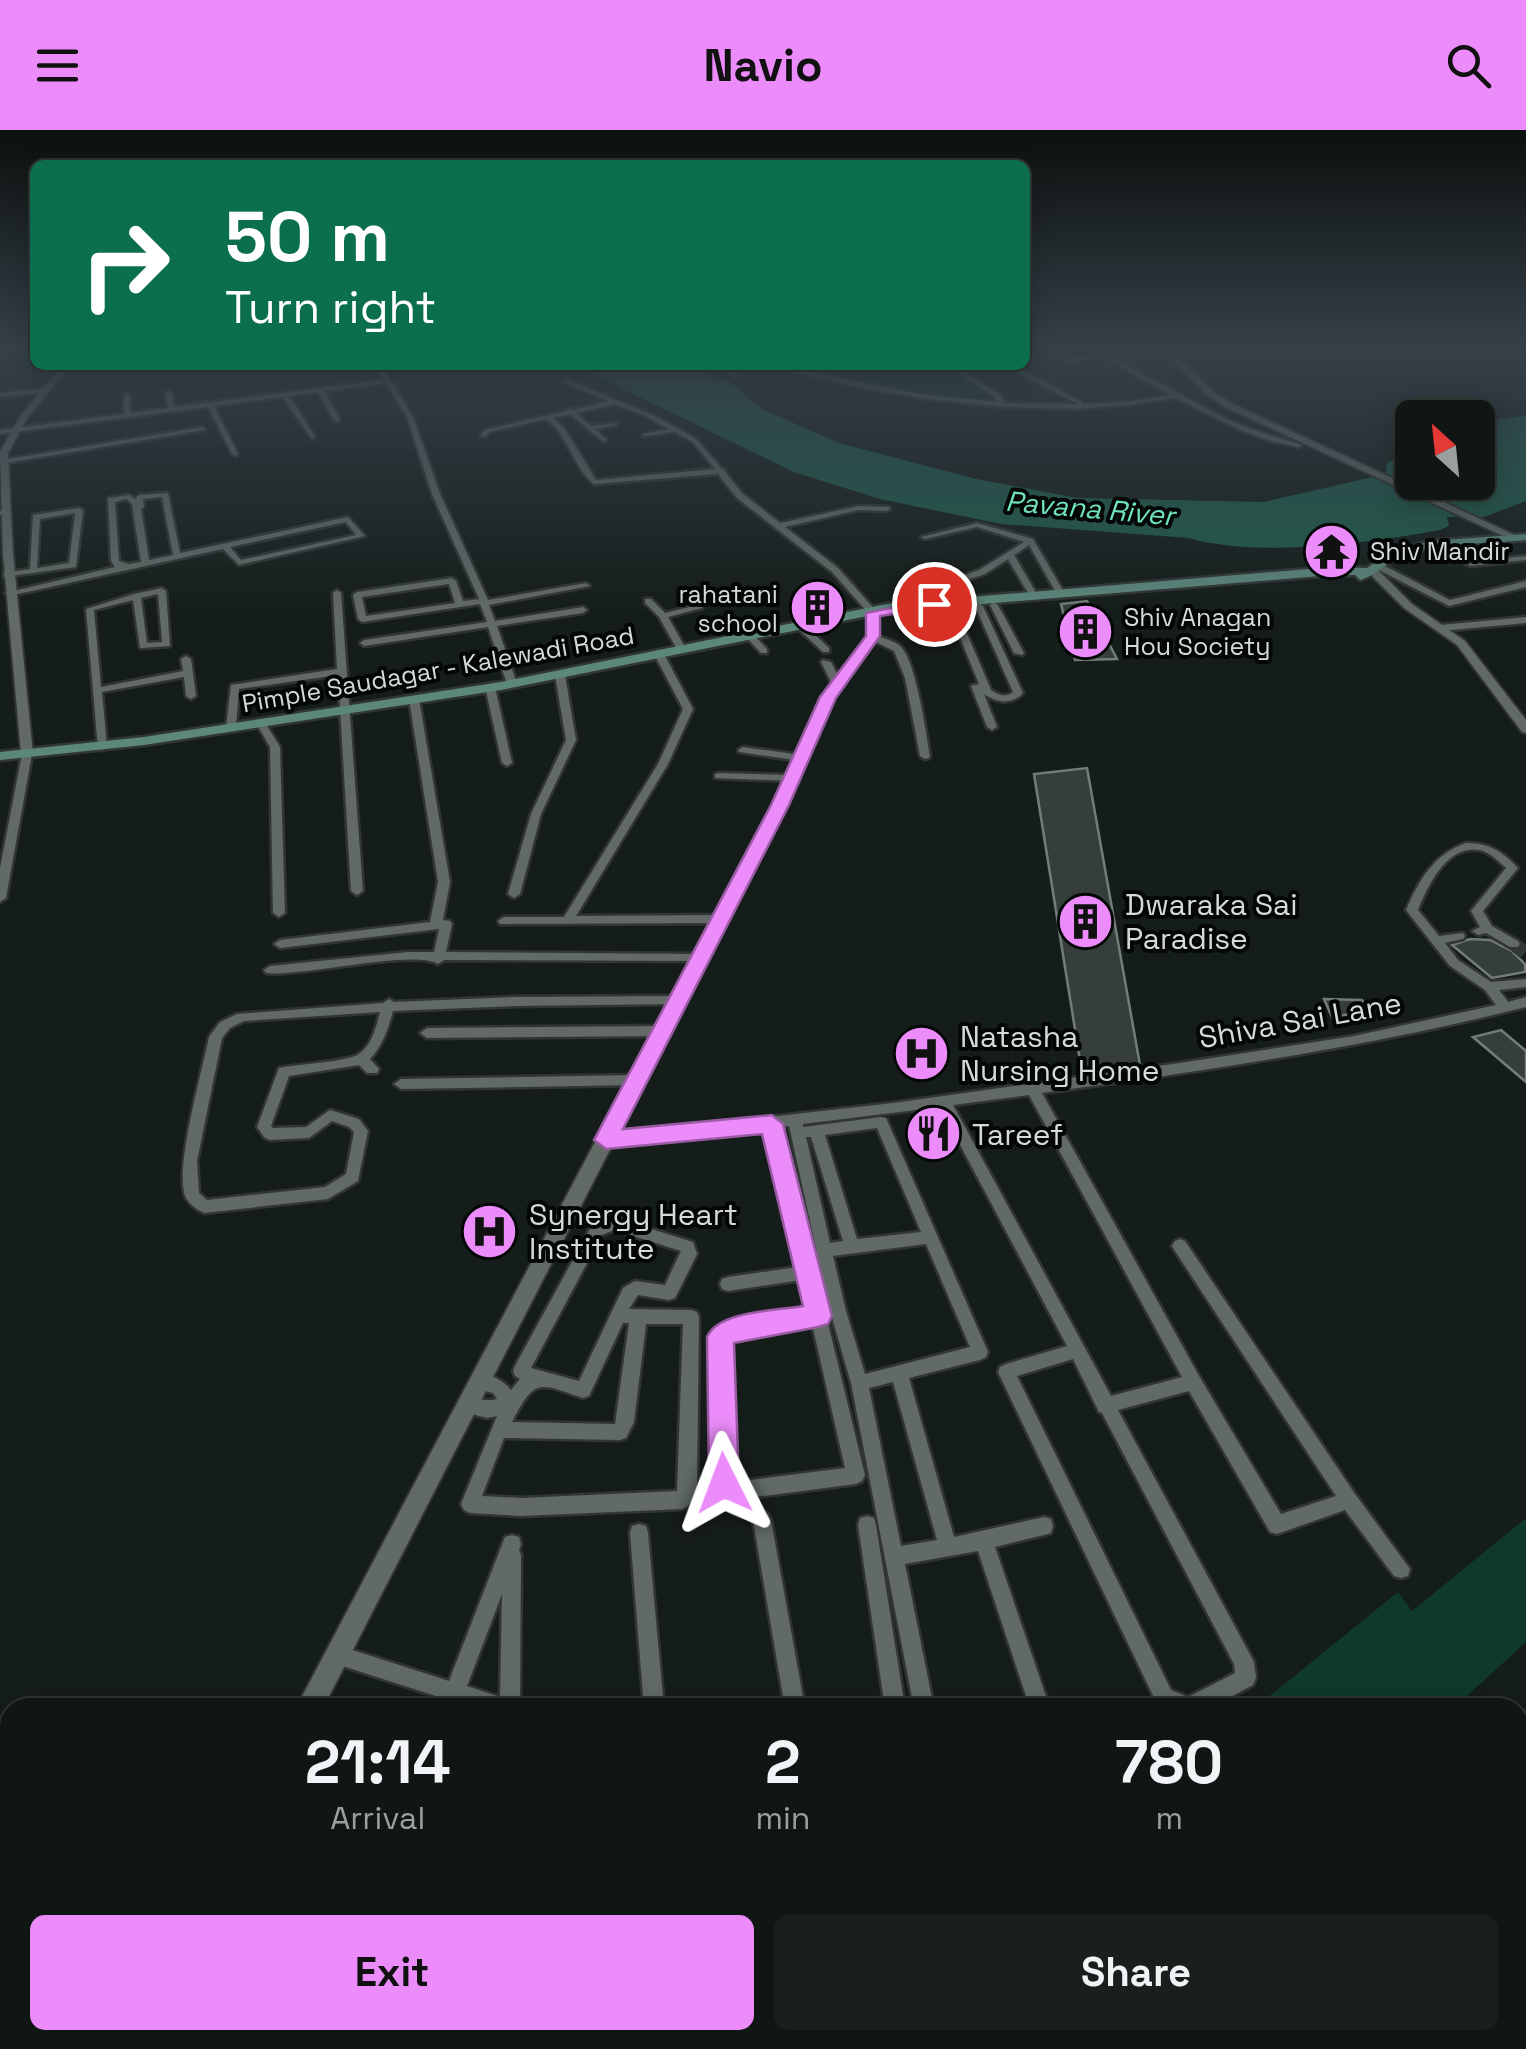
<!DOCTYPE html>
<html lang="en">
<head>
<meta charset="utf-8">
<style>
	:root { --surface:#101614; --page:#191f1d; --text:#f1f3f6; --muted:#9c9fa0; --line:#303534; --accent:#ec8cfb }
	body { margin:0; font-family:"Space Grotesk",sans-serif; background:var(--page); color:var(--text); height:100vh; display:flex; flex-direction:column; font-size:38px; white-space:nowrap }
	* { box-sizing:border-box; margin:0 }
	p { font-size:32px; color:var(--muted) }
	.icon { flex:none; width:55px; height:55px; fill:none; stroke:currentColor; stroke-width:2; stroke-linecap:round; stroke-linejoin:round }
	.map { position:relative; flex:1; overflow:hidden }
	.sheet { position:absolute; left:0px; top:1568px; width:1528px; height:352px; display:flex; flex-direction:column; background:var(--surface); border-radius:30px 30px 0 0; box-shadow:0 5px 25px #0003,0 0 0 2px var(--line) }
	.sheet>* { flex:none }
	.guide { position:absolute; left:30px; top:30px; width:1000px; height:210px; border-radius:15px; box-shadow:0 5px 25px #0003,0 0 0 2px var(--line); background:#0b6e4f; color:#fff; overflow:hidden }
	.needle { width:65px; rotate:333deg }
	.tools { position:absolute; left:1395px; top:270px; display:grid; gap:20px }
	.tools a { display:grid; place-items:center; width:100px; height:100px; border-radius:15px; background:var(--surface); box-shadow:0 5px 25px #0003,0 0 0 2px var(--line); font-size:50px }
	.pin { position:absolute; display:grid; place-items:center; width:85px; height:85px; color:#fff; margin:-42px; border:5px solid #fff; border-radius:50%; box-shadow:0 2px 10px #0007 }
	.me { position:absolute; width:110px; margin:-55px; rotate:357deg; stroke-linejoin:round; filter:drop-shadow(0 0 8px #0008) }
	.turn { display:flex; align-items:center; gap:35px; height:210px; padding:0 30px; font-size:45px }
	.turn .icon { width:130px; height:130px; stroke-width:2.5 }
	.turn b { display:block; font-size:70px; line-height:85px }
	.eta { display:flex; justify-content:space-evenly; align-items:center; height:170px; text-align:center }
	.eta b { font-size:60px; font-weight:800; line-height:70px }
	.action { display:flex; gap:20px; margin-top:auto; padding:20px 30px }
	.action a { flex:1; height:115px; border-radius:15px; background:var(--accent); color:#111; font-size:40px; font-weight:800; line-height:115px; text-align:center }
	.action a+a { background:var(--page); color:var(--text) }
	header { display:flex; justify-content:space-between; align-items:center; height:130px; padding:0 30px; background:var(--accent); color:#111; font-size:45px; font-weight:800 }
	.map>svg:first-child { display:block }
</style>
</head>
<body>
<header><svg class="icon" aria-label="menu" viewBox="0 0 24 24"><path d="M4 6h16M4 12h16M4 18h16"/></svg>Navio<svg class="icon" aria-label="search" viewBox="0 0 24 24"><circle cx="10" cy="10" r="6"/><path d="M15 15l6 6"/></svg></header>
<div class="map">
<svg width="1526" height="1919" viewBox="0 0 1526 1919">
	<rect width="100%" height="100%" fill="#151d1a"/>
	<g fill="#0f392d">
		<path d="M843,235l111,6 33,23 -22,6 -86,-11z"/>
		<path d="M1526,1388v124l-71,65h-199l142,-115 14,19z"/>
		<path d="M849,1910h194l-11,9h-194z"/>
	</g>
	<path fill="#1f5c4b" d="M527,235h166l40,19 27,24 79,35 137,36 102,19 186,4 122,-28 1,-11 25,-13v32h66v-59l48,-8v86l-42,16h-37l2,9 -9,4c-70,13 -183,28 -251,8l-188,-14 -121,-25 -86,-27 -206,-100z"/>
	<g fill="#353e3b" stroke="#727c78" stroke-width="2.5">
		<path d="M1087,471l30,58 -42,1 -14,-56z"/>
		<path d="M1087,638l53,297 -58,8 -48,-299z"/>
		<path d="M1470,809l20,1 22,11 13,13v8l-33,6 -40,-33z"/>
		<path d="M1324,869l38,1 9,11 -39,6z"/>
		<path d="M1501,900l25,21v31l-53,-45z"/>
	</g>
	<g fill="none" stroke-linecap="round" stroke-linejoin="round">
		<path stroke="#323a37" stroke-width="14" stroke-dasharray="14 6" stroke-linecap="butt" d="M1514,814l12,10"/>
		<defs>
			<g id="minor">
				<path d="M1035,217h7l25,11 33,-3 -13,-8h7l128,70 28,12 52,16 -3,2 -28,-6 -26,-9 -69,-34 -49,7 -52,4 -72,-2 -83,-9 -51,-9 -105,-23 7,-1 149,29 78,8 -3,-5 -48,-32h7l46,30 5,8 73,1 -74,-39h8l70,37v2l45,-2 44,-7 -66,-37 -39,4z"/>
				<path d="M375,235h6l32,52 27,77 48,106 98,-17 4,3 -101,19 6,16 88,-14 4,3 -4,3 -86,13 20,58 -2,2 -8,-2 -19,-57 -124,19 -4,-3 4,-3 123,-18 -7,-18 -118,18 -4,-3 -5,-24 4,-3 95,-14 4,3 7,20 16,-2 -47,-105 -25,-77 -21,-34 -62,8 16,29 -3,2 -3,-2 -16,-28 -29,4 26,41 -3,2 -29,-42 -69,9 24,48 -3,2 -3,-2 -24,-47 -208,27v-4l124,-16v-18l3,-2 3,2v17l38,-5 -2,-15 3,-2 3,2 2,14 210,-27zM449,454l6,19 -89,13 -4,-19z"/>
				<path d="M712,235h8l21,10 -5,1z"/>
				<path d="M565,249l85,35 29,15 18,11 25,29h3v3l18,22 37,29 79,-17 30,1 1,2 -4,2 -27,-1 -74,17 53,41 38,43v4h-6l-38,-43 -95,-74 -19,-24 -124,10c-21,-17 -25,-48 -48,-65l-57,13 -3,5 -5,-1 3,-6 82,-19 3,-3 3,2 37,-9 -46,-19zM615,274l31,12 23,13 -26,5v2l32,-4 18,10 22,27 -119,11 -31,-51 -12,-11 17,-4 34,28 3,-2 -12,-11 22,-4v-2l-26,3 -15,-13z"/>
				<path d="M45,259l2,3 -47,5v-4z"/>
				<path d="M203,297l2,3 -205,34 2,-4z"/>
				<path d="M168,363l12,60 168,-36 17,19 -126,29 -16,-16 -214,47 -4,-3 110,-26 -4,-6 -3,-63 21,-3 6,4 4,-4zM162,367l11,58 -24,5 -8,-51 3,-2 -1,-8zM127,369l5,5 9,58 -12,2 -10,-3 -4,-59zM346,392l10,13 -115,25 -11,-13z"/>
				<path d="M79,378l4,2 -7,57 -72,10v-4l26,-4 3,-54zM75,383l-6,50 -32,5 3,-49z"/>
				<rect x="0" y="381" width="4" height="4"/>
				<path d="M977,393l56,16 32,55 -1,2h-6l-29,-51 -15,10 24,41 -1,2h-6l-23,-39 -23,15 -47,16 2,19 -7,2 -2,-24 48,-17 45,-28 -47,-15 -52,12 -4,-2z"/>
				<path d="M1433,414l39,17 54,-5v4l-55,6 -41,-18v-4z"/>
				<path d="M1375,434h6l69,36 76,-19v6l-77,19 -74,-38z"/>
				<path d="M162,458l4,3 4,55 -30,2 -7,-48 -39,10 7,77 82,-16 -2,-12 5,-3 5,3 5,37 -5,3 -5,-3 -2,-19 -82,15 5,55 -5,3 -4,-1 -12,-140 48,-15zM158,464l4,48 -15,1 -6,-45z"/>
				<path d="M337,460l4,3 22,298 -6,4 -6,-4 -13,-216 -99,14 -3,38 -5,3 -5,-3 5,-42 106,-16 -4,-76z"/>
				<path d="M645,469h6l14,14 37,-9v4l-34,9 18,32 -2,2h-6l-19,-34 -14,-14z"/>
				<path d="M994,472l4,3 26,48 -2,2 -8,-2 -24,-48z"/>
				<path d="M979,473l4,3 40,87c-11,12 -26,10 -39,1l13,33 -5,3 -5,-3 -16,-41 8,-2 -31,-76 4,-3 4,3 35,82c7,5 15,8 22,2l-38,-86z"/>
				<path d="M1526,487v6l-85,8 -4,-3 4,-3z"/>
				<path d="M794,491h6l29,27v4h-6l-29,-27z"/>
				<path d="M744,501h6l17,18v4h-6l-17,-18z"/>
				<path d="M870,505c8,1 23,5 30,11 16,14 26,87 30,110l-1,2 -4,1 -5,-3 -15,-78 -11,-27 -24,-12z"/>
				<path d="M656,522l8,2 29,55 -25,55 -92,152 145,-1 6,4 -6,4 -221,1 -2,-3 6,-4h60l94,-153 25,-55 -29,-55z"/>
				<path d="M823,530l8,2 11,22 -2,2 -8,-2 -11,-22z"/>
				<path d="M560,542l5,3 11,65 -35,74 -21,80 -6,4 -6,-4 23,-80 35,-74 -11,-65z"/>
				<path d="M490,554l5,3 17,76 -5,3 -5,-3 -17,-76z"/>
				<path d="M414,566l5,3 31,183 -7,38 7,1 2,3 -6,28 254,2 4,1 2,3 -2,3 -260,-1 -6,4c-25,-15 -135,13 -172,9l-2,-3 6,-4 138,-14h26l5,-23 -159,19 -6,-4 6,-4 150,-18 8,-40 -29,-183z"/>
				<path d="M261,590l3,1 16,26 5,166 -6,4 -6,-4 -3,-166 -14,-24z"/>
				<path d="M743,617l58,8 5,3 -5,3 -62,-9 -1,-2z"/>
				<path d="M27,621l5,3 -26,144 -6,4v-34l22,-114z"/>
				<path d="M719,643l73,2 5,3 -5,3 -77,-3v-4z"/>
				<path d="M1466,713c23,0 36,8 52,25l-35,43 9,15 26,15 2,3 -2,3h-8l-24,-14 -8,2 -6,-4 8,-4 -9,-16 35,-43c-8,-7 -16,-16 -27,-18 -32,-6 -52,37 -61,60l21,26 24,-3 2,3 -2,3 -18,4 13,17 33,22 35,-3v8l-27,3 9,12 18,-5v10c-158,40 -322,64 -484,86l157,283 82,138 55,-18 -161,-245 -3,-5 3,-5 5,-2 5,2 170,253 55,75 -2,7 -7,2 -7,-2 -49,-66 -68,24 -7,-2 -81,-141 -71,19 136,252 2,16 -3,7 -43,23h-46l-7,-4 -159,-332 2,-5 6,-3 61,-18 -127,-239 -137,17v3l78,-10 5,1 102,234 -2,5 -6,3 -71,18 45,159 90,-20 7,2 2,7 -2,7 -7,2 -49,12 55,161h-20l-52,-157 -73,13 29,144h-20l-63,-325 -21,-72 -41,-185 -9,1 85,348 -3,6 -6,3 -124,16 -6,-3 -11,-14 -4,-142 11,-14 6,-2 80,-14 -7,-31 -73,11 -6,-2 -2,-5 2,-5 6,-2 70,-10 -32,-138 -160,17 -5,-2 -2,-4 2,-4 292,-33 287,-40 174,-27 142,-31 -11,-15 -35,-24 -44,-56c13,-30 28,-56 60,-67zM1029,965l153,282 -71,19 -158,-291zM877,998l44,104 -64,7 -32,-104zM806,1007h5l32,104 -13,2zM926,1114l44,103 -105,27 -19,-63 -13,-55zM812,1194l33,144 -110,14 -2,-3 -6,-135 5,-5zM1073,1229l26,53 3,1 132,251 1,9 -47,24 -17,-7 -154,-314zM893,1252l44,158 -36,6 -32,-158z"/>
				<path d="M679,866l6,4 -6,4 -164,2 -122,5c-5,18 -10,34 -23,48l9,10 -2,4h-10l-8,-8 -70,11 -18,50 2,2 33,-1 24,-17 29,9 9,12 -10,50 -30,18 -124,14c-6,-3 -14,-8 -18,-15 -13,-25 17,-130 23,-161l11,-15 17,-8 146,-11 6,-4 5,3 121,-5zM380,882c-4,15 -8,33 -21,42 -12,8 -62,10 -80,14l-22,59 8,11 5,2 39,-2 23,-17 17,6 5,5 -8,42 -21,13 -118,13 -8,-7 -2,-32 25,-123 8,-10 14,-7z"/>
				<path d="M664,896l7,5 -7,5 -237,2 -7,-5 7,-5z"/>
				<path d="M636,945l7,5 -7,5 -235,4 -7,-5 7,-5z"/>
				<path d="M613,1087l80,25 4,12 -22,44 -6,2 -31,-5 -9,14 62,1 6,2 2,5 -2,175c-3,8 -7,14 -15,17l-161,7 -51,-3 -6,-3 -3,-6 36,-88 -10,2 -26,-7 -3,-6 3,-6c12,-4 22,4 36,0l-4,-6 -20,-5 -2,-6 2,-6c14,-5 30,4 38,14l9,-11 -5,-3 -2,-5 2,-5 77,-141zM614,1100l67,21 -16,34 -30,-4 -12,7 -44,93 -48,-13 71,-133zM623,1193h6l-14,101 -103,-2c23,-45 27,-39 71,-24l6,-2zM646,1194h37l-6,167 -156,7 -39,-2 22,-58 116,2 6,-2 8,-16z"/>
				<path d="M762,1381l6,3 3,6 34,188h-20l-32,-188 3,-6z"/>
				<path d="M867,1386l7,2 2,7 29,183h-20l-27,-183 2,-7z"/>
				<path d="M639,1394l7,2 2,7 16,175h-20l-14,-175 2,-7z"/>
				<path d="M512,1405l7,2 2,7 -2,6 2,5 -1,153h-50l-10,-4 -2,4h-20l4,-10 -112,-36 -3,-7 3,-7 7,-3 112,36 56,-144zM502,1464l-2,103 -33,-11z"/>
				<path d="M10,1724v22l-10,3v-22z"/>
				<path d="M297,1910h56l5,9h-56z"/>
				<path d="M439,1910h66l-5,9h-66z"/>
			</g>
			<g id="tertiary">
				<path d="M1160,217h8l46,45 17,11 290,135 -9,2 -287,-133 -17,-11z"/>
				<path d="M63,235h8l-44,53 -19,35 5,101 20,200 -6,4 -6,-4 -18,-200 -3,-102 21,-37z"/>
				<path d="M1370,440h8l34,34 53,37 61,79v13l-4,-1 -65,-87 -53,-37 -34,-34z"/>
				<path d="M873,480l6,3v24l-45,60 -47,108 -464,903h-27l477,-903 49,-108 45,-60v-24z"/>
				<path d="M115,1910h32l-4,9h-31z"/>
			</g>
			<path id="secondary" d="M1526,404v6c-39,4 -81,2 -119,14 -20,6 -28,20 -47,26l-5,-5h-23l-445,37 -386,78 -357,55 -144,15v-8l144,-15 357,-55 386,-78 445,-37 35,1 23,-16 41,-11z"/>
			<g id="primary">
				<path d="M1526,1582v39l-8,3v-38z"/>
				<path d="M1526,1685v39l-8,4v-39z"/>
				<path d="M1134,1910h46l-4,9h-46z"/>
				<path d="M1267,1910h46l-4,9h-46z"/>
			</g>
		</defs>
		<use href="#minor" stroke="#313634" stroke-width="5"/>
		<use href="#tertiary" stroke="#313634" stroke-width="4"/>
		<use href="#secondary" stroke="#313634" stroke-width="5"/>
		<use href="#primary" stroke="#313634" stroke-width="6"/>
		<use href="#minor" fill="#616a67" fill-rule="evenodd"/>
		<use href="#tertiary" fill="#616a67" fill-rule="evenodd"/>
		<use href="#secondary" fill="#5c877b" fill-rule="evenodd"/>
		<use href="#primary" fill="#57a48f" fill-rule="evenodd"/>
	</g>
	<linearGradient id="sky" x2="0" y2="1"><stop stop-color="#0c100e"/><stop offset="0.45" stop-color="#354049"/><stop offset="1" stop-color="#354049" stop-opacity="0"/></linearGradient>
	<rect width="1526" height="486" fill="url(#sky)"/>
	<path fill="#ec8cfb" stroke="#995ba3" stroke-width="2.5" d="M934,469l5,8 -59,9v20l-44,62 -47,107 -166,324 149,-14 11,9 49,192 -4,8 -10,3 -84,16 5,140 -4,10 -11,5 -10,-5 -5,-10 -2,-146c12,-27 70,-26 96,-31l-41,-172 -156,15 -12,-9 177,-335 49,-108 46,-61v-23z"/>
	<defs>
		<symbol id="temple-disc" viewBox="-11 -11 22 22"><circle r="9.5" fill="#ec8cfb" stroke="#040706"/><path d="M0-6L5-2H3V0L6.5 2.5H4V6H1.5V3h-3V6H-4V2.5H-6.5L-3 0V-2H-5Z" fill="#111"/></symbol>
		<symbol id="building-disc" viewBox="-11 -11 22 22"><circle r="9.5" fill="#ec8cfb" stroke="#040706"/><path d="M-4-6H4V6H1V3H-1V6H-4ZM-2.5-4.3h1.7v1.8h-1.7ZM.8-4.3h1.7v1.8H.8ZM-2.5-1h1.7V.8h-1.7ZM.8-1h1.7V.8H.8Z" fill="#111"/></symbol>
		<symbol id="hospital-disc" viewBox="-11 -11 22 22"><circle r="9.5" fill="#ec8cfb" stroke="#040706"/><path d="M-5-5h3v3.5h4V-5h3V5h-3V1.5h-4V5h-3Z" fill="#111"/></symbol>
		<symbol id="restaurant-disc" viewBox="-11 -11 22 22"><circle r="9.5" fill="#ec8cfb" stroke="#040706"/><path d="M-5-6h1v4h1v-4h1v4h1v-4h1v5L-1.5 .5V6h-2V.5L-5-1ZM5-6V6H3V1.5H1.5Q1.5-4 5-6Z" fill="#111"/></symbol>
	</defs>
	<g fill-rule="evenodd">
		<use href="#temple-disc" x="1300" y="390" width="63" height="63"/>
		<use href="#building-disc" x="786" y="446" width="63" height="63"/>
		<use href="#building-disc" x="1054" y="470" width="63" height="63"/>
		<use href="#building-disc" x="1054" y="760" width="63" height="63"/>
		<use href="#hospital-disc" x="890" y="892" width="63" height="63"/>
		<use href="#restaurant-disc" x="902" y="972" width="63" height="63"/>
		<use href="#hospital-disc" x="458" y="1070" width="63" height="63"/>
	</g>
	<g text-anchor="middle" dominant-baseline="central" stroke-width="8" stroke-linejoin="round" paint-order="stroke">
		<g font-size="25" fill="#d6dbd9" stroke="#040706" text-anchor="start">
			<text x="1370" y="421">Shiv Mandir</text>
			<text x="778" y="464" text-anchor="end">rahatani<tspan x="778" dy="29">school</tspan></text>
			<text x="1124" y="487">Shiv Anagan<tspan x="1124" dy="29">Hou Society</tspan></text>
		</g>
		<g font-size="25" fill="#d6dbd9" stroke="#040706">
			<text transform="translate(438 539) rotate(-10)">Pimple Saudagar - Kalewadi Road</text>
		</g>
		<g font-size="28" font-style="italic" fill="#6fe2c0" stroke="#040706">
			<text transform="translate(1090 378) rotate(5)">Pavana River</text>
		</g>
		<g font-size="30" fill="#d6dbd9" stroke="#040706" text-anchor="start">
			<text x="1125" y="774">Dwaraka Sai<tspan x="1125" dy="34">Paradise</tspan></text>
			<text x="960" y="906">Natasha<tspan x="960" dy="34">Nursing Home</tspan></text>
			<text x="972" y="1004">Tareef</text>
			<text x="529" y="1084">Synergy Heart<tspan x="529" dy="34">Institute</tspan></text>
		</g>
		<g font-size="30" fill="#d6dbd9" stroke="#040706">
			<text transform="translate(1300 890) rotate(-10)">Shiva Sai Lane</text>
		</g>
	</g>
</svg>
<div class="tools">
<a><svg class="needle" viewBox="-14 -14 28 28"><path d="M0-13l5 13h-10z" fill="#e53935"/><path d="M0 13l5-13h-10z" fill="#9c9fa0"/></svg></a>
</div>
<div class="pin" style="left:934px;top:474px;background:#d93025"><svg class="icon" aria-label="arrive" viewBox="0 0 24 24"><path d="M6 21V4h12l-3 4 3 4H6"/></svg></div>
<svg class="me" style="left:724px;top:1353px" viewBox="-20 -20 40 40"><path d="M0-17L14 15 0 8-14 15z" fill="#ec8cfb" stroke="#fff" stroke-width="4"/></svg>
<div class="guide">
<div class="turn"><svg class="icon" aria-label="right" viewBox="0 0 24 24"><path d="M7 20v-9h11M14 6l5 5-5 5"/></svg><div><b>50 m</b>Turn right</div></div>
</div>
<section class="sheet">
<div class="eta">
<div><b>21:14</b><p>Arrival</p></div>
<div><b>2</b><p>min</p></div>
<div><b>780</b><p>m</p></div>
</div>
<div class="action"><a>Exit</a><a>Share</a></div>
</section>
</div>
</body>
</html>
